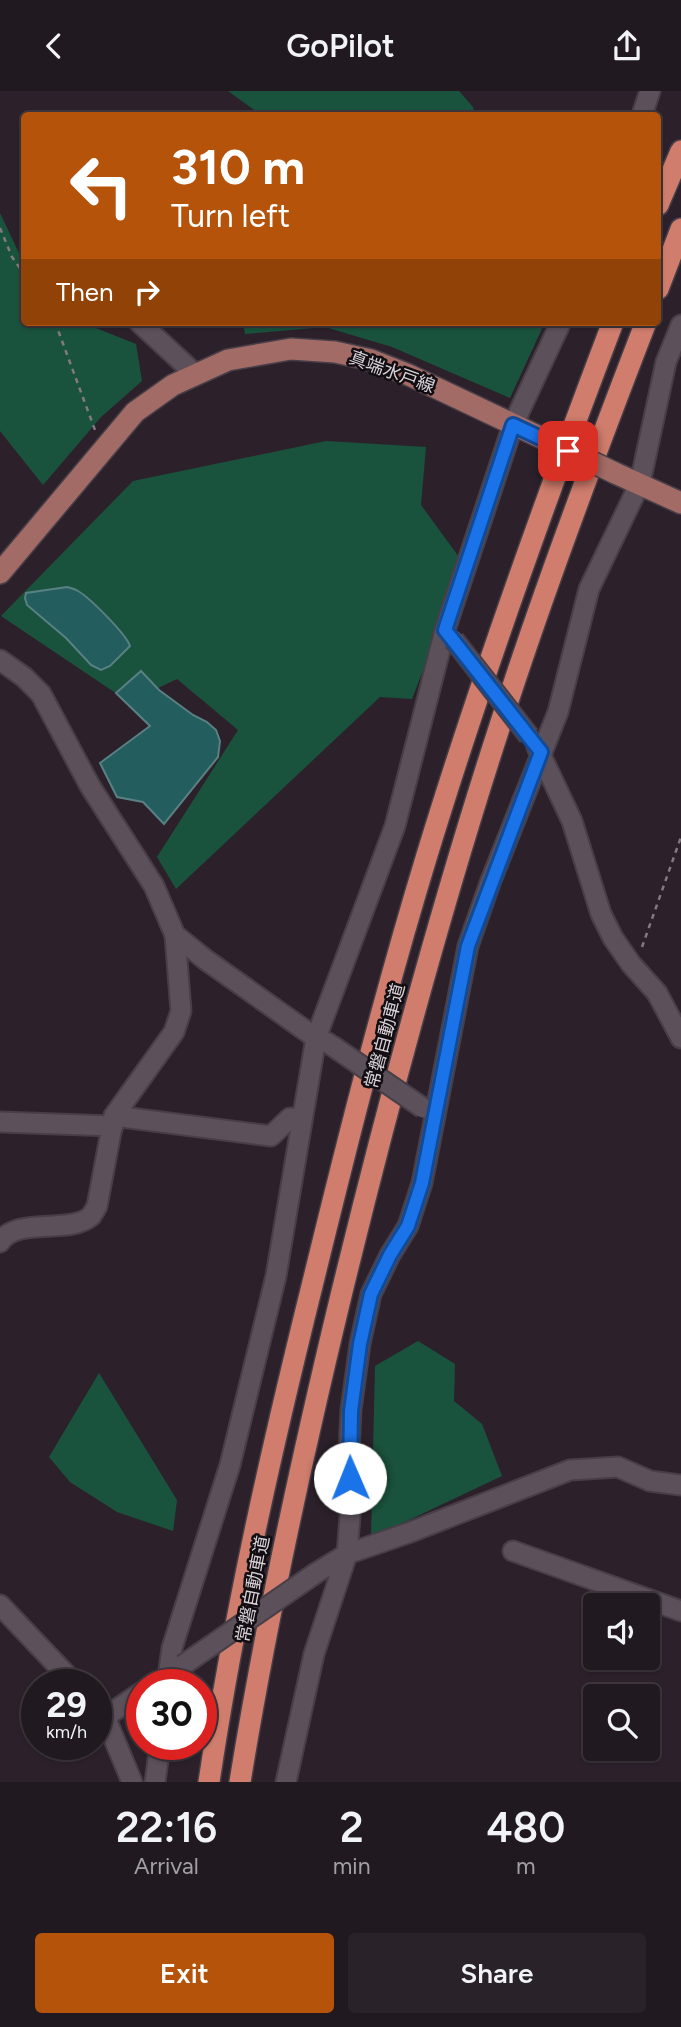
<!DOCTYPE html>
<html lang="en">
<head>
<meta charset="utf-8">
<style>
	:root { --surface:#211920; --page:#292229; --text:#f1f3f6; --muted:#a2a0a5; --line:#3e383e; --accent:#b45309 }
	body { margin:0; font-family:Figtree,"Noto Sans JP",sans-serif; background:var(--page); color:var(--text); height:100vh; display:flex; flex-direction:column; font-size:26px; white-space:nowrap }
	* { box-sizing:border-box; margin:0 }
	p { font-size:23px; color:var(--muted) }
	.icon { flex:none; width:38px; height:38px; fill:none; stroke:currentColor; stroke-width:2; stroke-linecap:round; stroke-linejoin:round }
	.map { position:relative; height:1691px; overflow:hidden }
	.details { display:flex; flex-direction:column; background:var(--surface); flex:1 }
	.details>* { flex:none }
	.top-card { position:absolute; left:21px; top:21px; width:640px; height:214px; border-radius:7px; box-shadow:0 2px 5px #0004,0 0 0 2px var(--line); background:#b45309; color:#fff; overflow:hidden }
	.buttons { position:absolute; left:583px; top:1502px; display:grid; gap:14px }
	.buttons a { display:grid; place-items:center; width:77px; height:77px; border-radius:7px; background:var(--surface); box-shadow:0 2px 5px #0004,0 0 0 2px var(--line); font-size:35px }
	.speed { position:absolute; left:21px; top:1578px; display:flex; gap:14px; font-size:35px; font-weight:700; text-align:center }
	.speed>* { display:grid; place-content:center; width:91px; height:91px; border-radius:50%; background:var(--surface); box-shadow:0 2px 5px #0004,0 0 0 2px var(--line); line-height:1 }
	.speed small { font-size:18px; font-weight:400 }
	.speed .limit { border:10px solid #d22; background:#fff; color:#111 }
	.pin { position:absolute; display:grid; place-items:center; width:60px; height:60px; color:#fff; margin:-30px; border-radius:14px; box-shadow:0 4px 10px #0006 }
	.me { position:absolute; width:77px; margin:-38px; rotate:359deg; stroke-linejoin:round; filter:drop-shadow(0 0 5px #0008) }
	.turn { display:flex; align-items:center; gap:24px; height:147px; padding:0 35px; font-size:32px }
	.turn .icon { width:91px; height:91px; stroke-width:2.5 }
	.turn b { display:block; font-size:49px; line-height:60px }
	.then { display:flex; align-items:center; height:66px; padding:0 35px; background:#0003; gap:14px; font-size:26px }
	.eta { display:flex; justify-content:space-evenly; align-items:center; height:119px; text-align:center }
	.eta b { font-size:42px; font-weight:600; line-height:49px }
	.action { display:flex; gap:14px; margin-top:auto; padding:14px 35px }
	.action a { flex:1; height:80px; border-radius:7px; background:var(--accent); color:#fff; font-size:28px; font-weight:600; line-height:80px; text-align:center }
	.action a+a { background:var(--page); color:var(--text) }
	header { display:flex; justify-content:space-between; align-items:center; height:91px; padding:0 35px; background:var(--surface); font-size:32px; font-weight:600 }
	.map>svg:first-child { display:block }
</style>
</head>
<body>
<header><svg class="icon" aria-label="back" viewBox="0 0 24 24"><path d="M15 5l-7 7 7 7"/></svg>GoPilot<svg class="icon" aria-label="share" viewBox="0 0 24 24"><path d="M12 15V3M7 8l5-5 5 5M5 13v7h14v-7"/></svg></header>
<div class="map">
<svg width="681" height="1691" viewBox="0 0 681 1691">
	<rect width="100%" height="100%" fill="#2c212b"/>
	<g fill="#1a533d">
		<path d="M228,0h231l14,16 2,8h-214z"/>
		<path d="M0,122l19,40 5,6v63h57l55,22 6,37 -41,36 -58,68 -43,-54z"/>
		<path d="M243,231h302l-35,76 -118,-51 -67,-20 -80,7z"/>
		<path d="M326,350l100,6 -5,58 38,52 -22,77 -25,65 -32,-2 -204,192 -19,-32 81,-127 -61,-51 -48,23 -128,-86 132,-135z"/>
		<path d="M418,1250l37,23 -1,37 28,23 20,52 -131,62 4,-172z"/>
		<path d="M99,1282l78,127 -4,31 -56,-19 -47,-30 -21,-25z"/>
	</g>
	<g fill="#235d5d" stroke="#598082" stroke-width="2">
		<path d="M67,496c4,1 8,2 11,4 12,7 48,43 52,55l-20,20 -9,4 -10,-5 -25,-27 -39,-33 -2,-7 1,-5z"/>
		<path d="M141,580l18,19 34,25 14,7 9,8 4,11 -2,16 -54,67 -21,-22 -26,-5 -17,-34 50,-37 -34,-33z"/>
	</g>
	<g fill="none" stroke-linecap="round" stroke-linejoin="round">
		<defs>
			<g id="minor">
				<path d="M642,24l8,-24"/>
				<path d="M139,231l56,52"/>
				<path d="M0,569l24,17 17,17 49,92 64,100 21,49 31,25 110,78 12,5"/>
				<path d="M537,656l35,74 29,93 12,24 18,26 26,29 24,45"/>
				<path d="M114,1025l157,20 19,-18 12,1"/>
				<path d="M0,1031l113,4"/>
				<path d="M0,1151c17,-26 70,-7 91,-26 2,-3 4,-6 6,-10l17,-90 60,-84 7,-21 -6,-76"/>
				<path d="M513,1460l168,60"/>
				<path d="M316,1482l31,-19 61,-21 162,-63 48,-3 32,14 31,4"/>
				<path d="M0,1514l76,80"/>
				<path d="M167,1594l5,-37 58,-183 46,-189 40,-238 79,-212 50,-196 68,-205 48,-103"/>
				<path d="M96,1616l9,10 27,65"/>
				<path d="M105,1626l37,-25"/>
				<path d="M155,1691l5,-37"/>
				<path d="M286,1691l28,-128 33,-100 4,-50 -2,-52 2,-42 9,-66 11,-50 19,-39 18,-29 14,-43 46,-237 22,-63 68,-171 31,-123 51,-106 26,-121 15,-37"/>
			</g>
			<g id="major">
				<path d="M615,382l66,30"/>
				<path d="M0,482l135,-161 38,-27 55,-25 63,-11 44,3 36,8 38,15 133,63"/>
			</g>
			<g id="highway">
				<path d="M658,114l23,-54"/>
				<path d="M658,198l23,-60"/>
				<path d="M209,1691c25,-168 63,-335 104,-500 35,-143 71,-286 114,-427 55,-180 119,-357 186,-533"/>
				<path d="M240,1691c26,-161 61,-320 99,-478 51,-210 107,-419 176,-624 40,-120 85,-239 131,-358"/>
			</g>
		</defs>
		<use href="#minor" stroke="#473e47" stroke-width="23"/>
		<use href="#major" stroke="#473e47" stroke-width="24"/>
		<use href="#highway" stroke="#473e47" stroke-width="24"/>
		<g stroke="#827981" stroke-width="2.5" stroke-dasharray="5 5" stroke-linecap="butt">
			<path d="M0,137l12,29 12,17"/>
			<path d="M55,231l40,108"/>
			<path d="M642,856l39,-110"/>
		</g>
		<use href="#minor" stroke="#5c505b" stroke-width="19"/>
		<use href="#major" stroke="#a26b66" stroke-width="21"/>
		<use href="#highway" stroke="#d07d6d" stroke-width="21"/>
		<defs>
			<g id="minor-bridge">
				<path d="M454,549l75,96"/>
				<path d="M331,954l92,63"/>
				<path d="M183,1574l133,-92"/>
			</g>
			<path id="major-bridge" d="M542,347l73,35"/>
		</defs>
		<use href="#minor-bridge" stroke="#473e47" stroke-width="23" stroke-linecap="butt"/>
		<use href="#major-bridge" stroke="#473e47" stroke-width="24" stroke-linecap="butt"/>
		<use href="#minor-bridge" stroke="#5c505b" stroke-width="19"/>
		<use href="#major-bridge" stroke="#a26b66" stroke-width="21"/>
	</g>
	<g fill="none" stroke-linecap="round" stroke-linejoin="round">
		<defs>
			<path id="route" d="M350,1387l1,-67 9,-67 11,-50 19,-39 18,-29 14,-43 46,-237 73,-194 -96,-122 68,-205 55,26"/>
		</defs>
		<use href="#route" stroke="#114b97" stroke-width="18"/>
		<use href="#route" stroke="#1a73e8" stroke-width="12"/>
	</g>
	<g text-anchor="middle" dominant-baseline="central" stroke-width="5" stroke-linejoin="round" paint-order="stroke">
		<g font-size="18" fill="#d8d1d7" stroke="#110d11">
			<text transform="translate(392 281) rotate(20)">真端水戸線</text>
			<text transform="translate(385 945) rotate(-75)">常磐自動車道</text>
			<text transform="translate(253 1498) rotate(-79)">常磐自動車道</text>
		</g>
	</g>
</svg>
<div class="buttons">
<a><svg class="icon" aria-label="sound" viewBox="0 0 24 24"><path d="M4 9h4l5-4v14l-5-4H4zM17 9q2 3 0 6"/></svg></a>
<a><svg class="icon" aria-label="search" viewBox="0 0 24 24"><circle cx="10" cy="10" r="6"/><path d="M15 15l6 6"/></svg></a>
</div>
<div class="speed"><div>29<small>km/h</small></div><div class="limit">30</div></div>
<div class="pin" style="left:568px;top:360px;background:#d93025"><svg class="icon" aria-label="arrive" viewBox="0 0 24 24"><path d="M6 21V4h12l-3 4 3 4H6"/></svg></div>
<svg class="me" style="left:350px;top:1387px" viewBox="-20 -20 40 40"><circle r="19" fill="#fff"/><path d="M0-13L10 11 0 6-10 11z" fill="#1a73e8"/></svg>
<div class="top-card">
<div class="turn"><svg class="icon" aria-label="left" viewBox="0 0 24 24"><path d="M17 20v-9H6M10 6l-5 5 5 5"/></svg><div><b>310 m</b>Turn left</div></div>
<div class="then">Then<svg class="icon" aria-label="right" viewBox="0 0 24 24"><path d="M7 20v-9h11M14 6l5 5-5 5"/></svg></div>
</div>
</div>
<section class="details">
<div class="eta">
<div><b>22:16</b><p>Arrival</p></div>
<div><b>2</b><p>min</p></div>
<div><b>480</b><p>m</p></div>
</div>
<div class="action"><a>Exit</a><a>Share</a></div>
</section>
</body>
</html>
